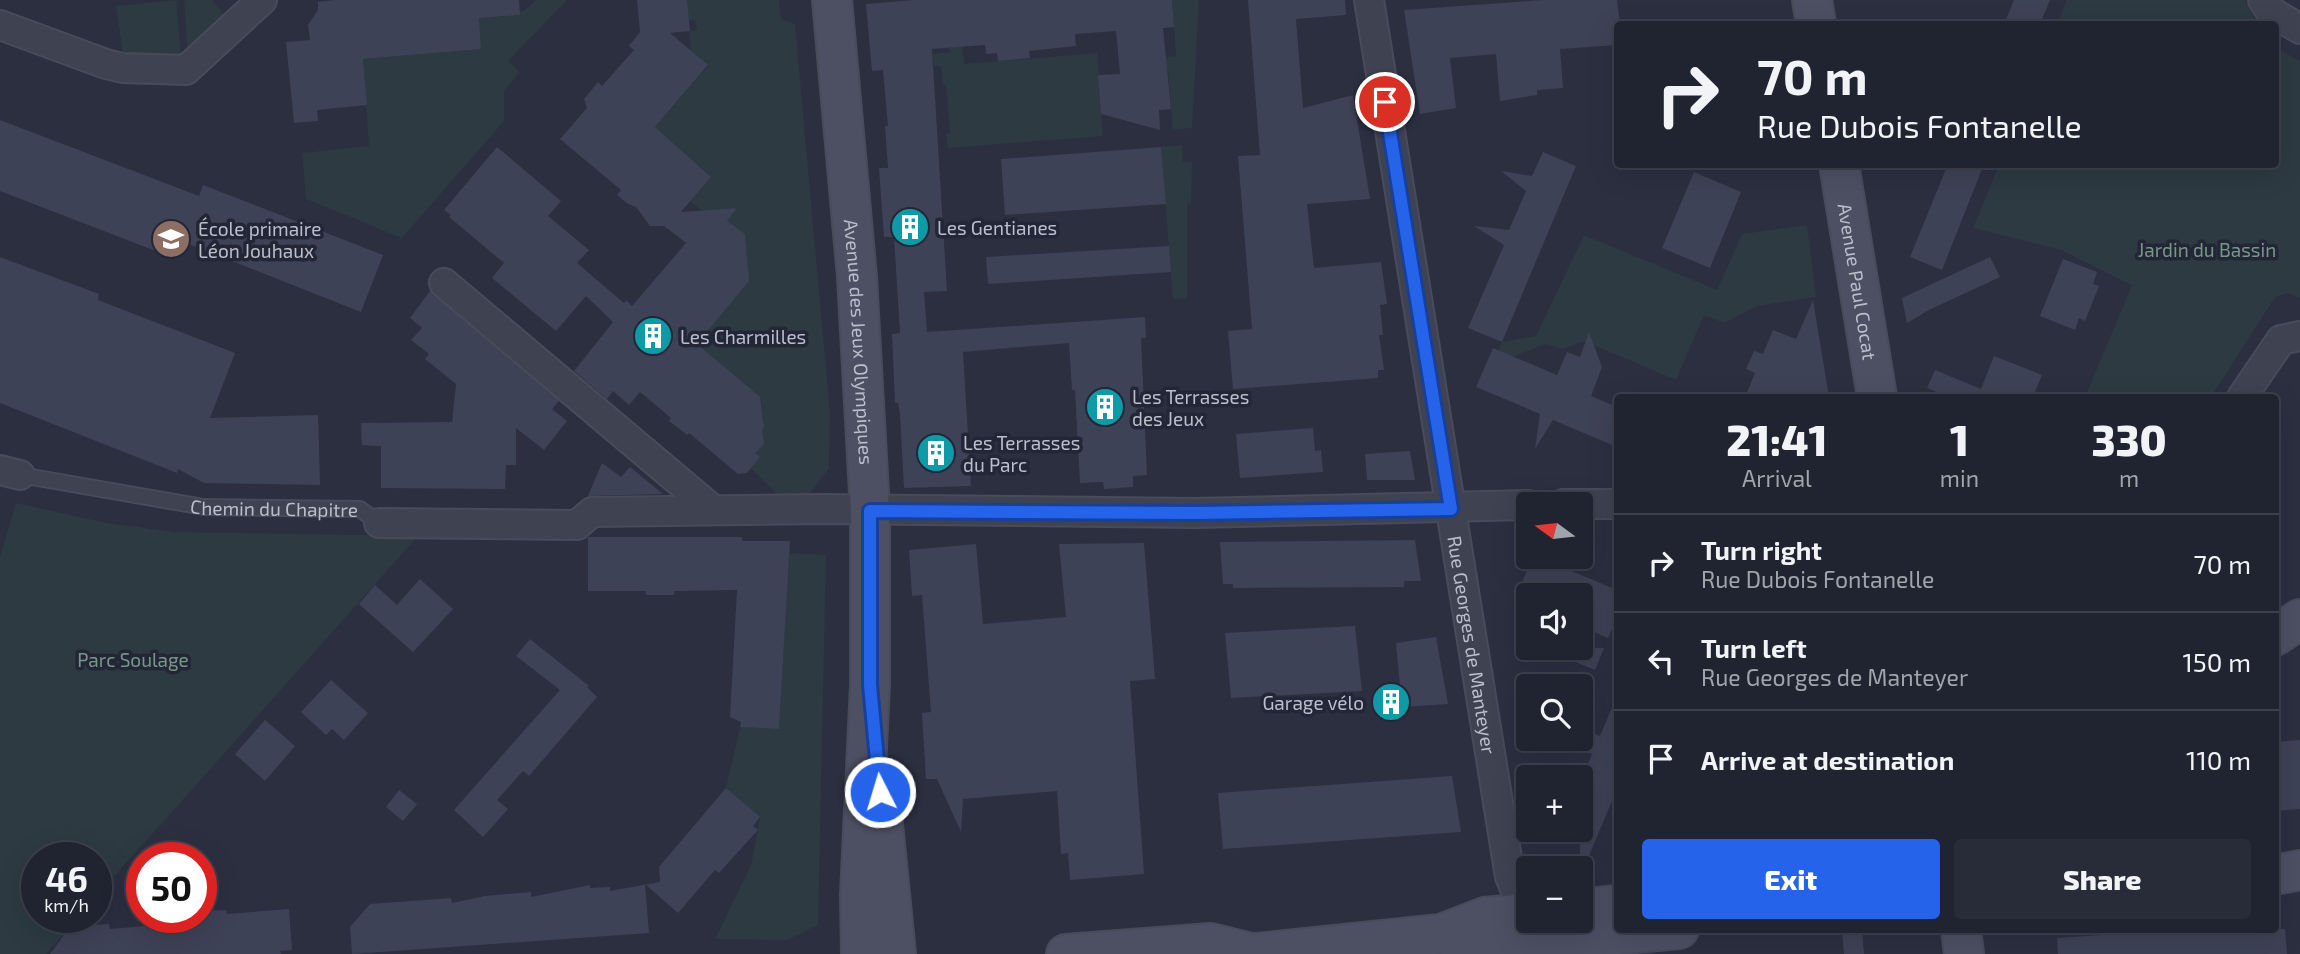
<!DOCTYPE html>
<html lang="en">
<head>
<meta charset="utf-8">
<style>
	:root { --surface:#202330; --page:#282b38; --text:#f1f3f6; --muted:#a2a4ab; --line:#3d404c; --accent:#2563eb }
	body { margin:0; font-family:"Exo 2",sans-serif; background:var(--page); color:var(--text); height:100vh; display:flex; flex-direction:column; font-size:26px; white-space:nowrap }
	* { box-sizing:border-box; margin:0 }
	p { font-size:23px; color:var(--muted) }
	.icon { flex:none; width:38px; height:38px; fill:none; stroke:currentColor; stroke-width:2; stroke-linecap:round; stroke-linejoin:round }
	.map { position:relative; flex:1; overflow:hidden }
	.drawer { position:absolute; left:1614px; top:394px; width:665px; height:539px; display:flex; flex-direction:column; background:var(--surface); border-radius:7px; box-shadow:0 7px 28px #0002,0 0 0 2px var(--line) }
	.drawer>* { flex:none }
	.banner { position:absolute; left:1614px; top:21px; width:665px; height:147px; border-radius:7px; box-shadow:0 7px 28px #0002,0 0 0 2px var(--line); background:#202330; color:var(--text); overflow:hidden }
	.needle { width:46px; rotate:285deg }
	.controls { position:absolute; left:1516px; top:492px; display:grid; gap:14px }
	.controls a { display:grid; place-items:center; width:77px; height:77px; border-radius:7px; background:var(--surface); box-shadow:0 7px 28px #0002,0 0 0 2px var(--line); font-size:35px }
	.speed { position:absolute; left:21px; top:842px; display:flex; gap:14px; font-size:35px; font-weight:700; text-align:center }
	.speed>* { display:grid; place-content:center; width:91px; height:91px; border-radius:50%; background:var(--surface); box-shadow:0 7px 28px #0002,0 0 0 2px var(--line); line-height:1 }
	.speed small { font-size:18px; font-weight:400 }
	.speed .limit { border:10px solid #d22; background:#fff; color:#111 }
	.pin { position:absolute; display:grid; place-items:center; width:60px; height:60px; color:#fff; margin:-30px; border:4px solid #fff; border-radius:50%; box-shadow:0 2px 7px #0007 }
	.me { position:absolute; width:77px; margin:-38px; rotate:355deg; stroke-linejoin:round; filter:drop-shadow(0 0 5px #0008) }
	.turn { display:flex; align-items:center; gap:24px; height:147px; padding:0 28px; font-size:32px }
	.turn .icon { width:91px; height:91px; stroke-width:2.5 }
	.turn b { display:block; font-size:49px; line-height:60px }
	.eta { display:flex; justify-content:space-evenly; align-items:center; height:119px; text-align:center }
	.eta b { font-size:42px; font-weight:800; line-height:49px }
	.button { display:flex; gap:14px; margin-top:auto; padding:14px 28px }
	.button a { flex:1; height:80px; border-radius:7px; background:var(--accent); color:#fff; font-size:28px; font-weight:800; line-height:80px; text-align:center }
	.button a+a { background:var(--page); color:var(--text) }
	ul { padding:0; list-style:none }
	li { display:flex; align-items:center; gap:21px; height:98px; padding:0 28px; border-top:2px solid var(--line) }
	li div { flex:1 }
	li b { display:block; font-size:26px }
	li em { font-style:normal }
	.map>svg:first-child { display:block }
</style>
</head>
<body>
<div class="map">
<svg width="2300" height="954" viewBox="0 0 2300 954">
	<rect width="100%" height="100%" fill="#2b2f40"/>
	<g fill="#2d3a42">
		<path d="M176,0l6,64 -58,-4 -8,-54z"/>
		<path d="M184,0h28l16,19 -40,41z"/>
		<path d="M536,0h31l-59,61 12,11 -16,19v30l-102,117 -96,-39 -4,-46 67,-7 -6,-87 118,-10 -2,-31c26,-2 38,2 57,-18z"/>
		<path d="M687,0h92l2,19 14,5 35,390 -1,54 -21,28 -28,1 -29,-29 4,-15 8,-9 -6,-9 6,-7 -2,-2 3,-3 -3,-20 -64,-59 53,-64 -3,-3v-23l-4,-3 -1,-5 4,-3 -1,-8 -18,-14 -18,-5 -21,-16 8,-5 15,-18 -56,-50 53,-61 -17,-15 -2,-20 8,-1 -2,-10h-7z"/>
		<path d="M1172,0h27l-7,128 -19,2 -5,-60h-9l-1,-12 18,-2z"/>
		<path d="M2067,0h178l12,24h-200z"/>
		<path d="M946,13l16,33 2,18 133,-11 6,83 -155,12 -2,-14 4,-1 -4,-48h-3l-2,-19h-7l-1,-12 16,-2z"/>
		<path d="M2275,47l25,14v237l-12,-5 -13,4 -64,100h-126l47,-112 -71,-35 -88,-22 26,-63 276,-1z"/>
		<path d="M1182,145l1,17h9l-1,41 -4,1v94l-14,1 -12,-152z"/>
		<path d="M1807,225l9,72 -59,9 -33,17 -20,-8 -28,65 -92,-39 -21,8 -18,-5 -41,16 -8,-4 6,-14 34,-6 48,-101 133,55 25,-56z"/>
		<path d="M16,503l91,20 68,9 243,4 -322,361v-39h-59v59h42l-33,37h-46v-397z"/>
		<path d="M789,553l37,2 -8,370 -31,15 -72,-1 36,-74 9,-47 -34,-30 14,-61 39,2z"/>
	</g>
	<g fill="#3e4256">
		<path d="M334,0h185l1,15 -41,3 2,31 -118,10 4,46 -50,5 1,11 -24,2 -8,-81 24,-2 -2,-15 10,-15v-8z"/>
		<path d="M637,0h50l3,31 -20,2 38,32 -53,62 56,50 -30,35 56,-4 -10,13 18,13 4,47 -52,63 63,53 4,30 -2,3 2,14 -9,9 5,4 -13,16 -9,1 -49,-41 -2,2 -18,-14 2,-3 -31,-26 -11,13 -16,-14 -6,8 -33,-28 39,-49 -27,-26 -30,35 -64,-53 12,-15 -55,-46 2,-2 -7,-5 53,-63 64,54 -13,15 41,34 -12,13 47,40 2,-3 6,6 54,-63 -22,-17h-14l-14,-19 -8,-3 -11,-9 4,-5 -61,-51 27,-31 -3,-9 14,-17 4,4 32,-36 -5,-4 11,-14z"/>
		<path d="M914,0h258l2,27 -11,1 8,81 -12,1 1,20 -59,-16 -3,-39 22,-1 -4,-43 -41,3 1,12 -47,5 1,7 -32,3 -1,-8 -11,1 -1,-9 -53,4 15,242 -23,1 3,40 218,-15 1,21h-5l6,137 -14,1v11l-29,2 -1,-7 -23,1 -5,-93h-3l-3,-47 -106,9 8,134 -67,2 -4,-74 -2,-11h-3l-3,-69 8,-1 -6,-96h-10l-5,-69h9l-3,-42h3l-5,-56 -11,1 -6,-67z"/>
		<path d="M1248,0h97l1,15 -50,4 7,89 50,-13 17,104 -63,5 7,64 67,-6 6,42 -7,1 3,30h-4l5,35h-6v8l-145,11 -5,-58 24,-2 -14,-173 22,-1z"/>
		<path d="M1543,0h74l3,24h-3v21l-57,4 3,39 -26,2v5l-37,6 -4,-47 -46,4 6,50 -36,6 -16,-104z"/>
		<path d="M2014,0h36l-10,24h-36z"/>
		<path d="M0,120l199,76 4,-11 180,70 -22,57 -180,-71 -7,17 -174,-67z"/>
		<path d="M1161,147l5,57 -161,11 -4,-56z"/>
		<path d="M1543,152l33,14 -74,176 -34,-14 36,-83 -30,-19 35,4 17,-39 -25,-20 31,5z"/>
		<path d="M1948,164h36l-42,106 -32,-13z"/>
		<path d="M1694,172l47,20 -31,76 -48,-20z"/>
		<path d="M1169,246l2,26 -183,12 -2,-27z"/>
		<path d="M0,257l99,37 -1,6 137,53 -25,65 108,-3 2,70 -116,-2 -26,-14 -1,4 -177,-70z"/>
		<path d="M1990,257l10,20 -71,33 -22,13 -5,-25z"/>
		<path d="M2063,259l34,13 -4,12 6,2 -14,35 -6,-3 -4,12 -35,-14z"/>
		<path d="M430,291l129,110 -7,8 15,12 -23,29 -28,-22v37h-10l-1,24 -124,-1v-42l-19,-1 -1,-22 91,-1 4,-38 -31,-25 4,-5 -18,-14 11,-12 -12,-10z"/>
		<path d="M1813,300l16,97h-84l10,-24 -9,-4 8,-18 9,3 10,-24 23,9z"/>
		<path d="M1589,332l13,35 -11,29 26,11v40l-64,-27 -18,29 5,-35 -64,-27 17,-39 64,27 10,-23 13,5z"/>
		<path d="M1994,356l48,19 -9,22h-84l-22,-9 8,-18 46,19z"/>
		<path d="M1313,428l2,23 6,-1 2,22 -83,6 -4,-44z"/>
		<path d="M1410,451l5,29h-48l-2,-26z"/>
		<path d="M602,463l19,14 9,-10 33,27 -75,2z"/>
		<path d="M742,537v4h48l-11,188 -39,-2 1,-5 -11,-5 7,-127 -63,1v4h-28v-4h-58v-54z"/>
		<path d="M1415,540l6,41h-17v6l-171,1v-4h-10l-3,-42z"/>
		<path d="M1144,543l11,136 -25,2 14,193 -74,6 -2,-27 -7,1 -4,-63 -94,8 -2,33 -24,-53h-11l-4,-66 9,-1 -9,-117 -10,1 -3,-46 67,-6 7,80 83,-7 -7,-73z"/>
		<path d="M1533,556h23l-4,7 65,27v27l-9,21 -28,-12v-31h-63z"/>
		<path d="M420,579l33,30 -40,43 -54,-48 16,-19 22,20z"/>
		<path d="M1355,626l7,65 -131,7 -6,-65z"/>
		<path d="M1436,637l12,67 -46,3 -6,-64z"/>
		<path d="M530,639l59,47 -2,1 10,10 -68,79 -6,-5 -26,29 11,9 -25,28 -29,-27 106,-120 -44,-34z"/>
		<path d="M1542,648h62l-9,22z"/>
		<path d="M331,680l37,33 -24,27 -12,-11 -6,6 -25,-23z"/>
		<path d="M1617,696v93l-37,88v-93l12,-30 -8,-3 8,-18 8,3z"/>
		<path d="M265,720l30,26 -30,35 -30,-27z"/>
		<path d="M2300,740v69l-25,2v-69z"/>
		<path d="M1452,776l9,56 -238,17 -5,-56z"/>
		<path d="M726,788l34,29 -7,9 5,4 -39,43 -4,-3 -37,43 -33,-29 4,49 -297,21 -2,-27 20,-23 81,-6 1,5 33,-7 46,-4v5l59,-12v3l20,-1v4l50,-9 -1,-15z"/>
		<path d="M399,790l18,14 -14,17 -17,-14z"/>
		<path d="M289,909l3,41 -12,1 1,3h-231l16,-22 12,-1v-5l31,-2 1,5 70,-6 -1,-6h22v-6l25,-1 1,4z"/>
		<path d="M2189,929h96l2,25h-229l-1,-16z"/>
		<path d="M1862,930l2,24h-20l-2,-22z"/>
	</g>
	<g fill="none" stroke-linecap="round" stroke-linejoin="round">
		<defs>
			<g id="lane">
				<path id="s1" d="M20,475l184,32 156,2 19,14"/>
			</g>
			<g id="street">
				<path id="s2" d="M1369,0l141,877 18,41"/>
				<path d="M2263,0l7,11 30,18"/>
				<path d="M0,25l106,39 17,4 63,2 76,-70"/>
				<path d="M444,283l268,226"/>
				<path d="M2242,397l39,-57 19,-4"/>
				<path d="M0,470l20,5"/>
				<path d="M1563,504h54"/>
				<path d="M379,523l198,2 15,-13 232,-3 371,4 333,-8"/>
			</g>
			<g id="secondary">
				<path id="s3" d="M832,0l25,277 13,234v174l-10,209 1,60"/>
				<path d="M1812,0l4,24"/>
				<path id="s4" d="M1839,164l38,233"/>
				<path d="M2275,636l25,-17"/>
				<path d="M883,824l13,130"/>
				<path d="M2275,875l25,-5"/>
				<path d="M1580,909l37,-4"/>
				<path d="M1961,929l3,25"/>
				<path d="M1441,934l46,13 192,-18"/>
				<path d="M1066,954l145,-11 40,10"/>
				<path d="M1248,954l193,-20 44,-17 43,-4"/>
			</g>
		</defs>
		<use href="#lane" stroke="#484b5a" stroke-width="18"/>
		<use href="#street" stroke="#484b5a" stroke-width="32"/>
		<use href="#secondary" stroke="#484b5a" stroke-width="42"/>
		<use href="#lane" stroke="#3f4251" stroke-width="14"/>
		<use href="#street" stroke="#3f4251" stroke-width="28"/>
		<use href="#secondary" stroke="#4d5063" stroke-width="38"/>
	</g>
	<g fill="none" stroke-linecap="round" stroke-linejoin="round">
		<defs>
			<path id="route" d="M880,792l-10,-107v-174l325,2 256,-4 -66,-407"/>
		</defs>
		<use href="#route" stroke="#184099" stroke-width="18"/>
		<use href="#route" stroke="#2563eb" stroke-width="12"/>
	</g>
	<defs>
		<symbol id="building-disc" viewBox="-11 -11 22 22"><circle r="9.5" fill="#0f9aa8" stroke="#232636"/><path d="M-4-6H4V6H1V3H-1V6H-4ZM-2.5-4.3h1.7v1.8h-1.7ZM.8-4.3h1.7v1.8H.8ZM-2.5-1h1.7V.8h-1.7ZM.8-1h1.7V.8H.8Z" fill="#fff"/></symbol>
		<symbol id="school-disc" viewBox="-11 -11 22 22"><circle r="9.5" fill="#8d6e63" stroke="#232636"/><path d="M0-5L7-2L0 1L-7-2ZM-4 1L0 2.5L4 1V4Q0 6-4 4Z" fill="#fff"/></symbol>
	</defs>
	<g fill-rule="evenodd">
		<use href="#building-disc" x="888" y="205" width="44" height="44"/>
		<use href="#school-disc" x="149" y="217" width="44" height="44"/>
		<use href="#building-disc" x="631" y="314" width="44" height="44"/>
		<use href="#building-disc" x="1083" y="385" width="44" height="44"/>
		<use href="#building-disc" x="914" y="431" width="44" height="44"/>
		<use href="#building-disc" x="1369" y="680" width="44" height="44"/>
	</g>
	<g text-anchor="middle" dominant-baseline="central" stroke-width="7" stroke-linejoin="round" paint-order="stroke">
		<g font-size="19" fill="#bcbecb" stroke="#232636" text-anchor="start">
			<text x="937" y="227">Les Gentianes</text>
			<text x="198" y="228">École primaire<tspan x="198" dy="22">Léon Jouhaux</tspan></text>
			<text x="680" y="336">Les Charmilles</text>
			<text x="1132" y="396">Les Terrasses<tspan x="1132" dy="22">des Jeux</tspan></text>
			<text x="963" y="442">Les Terrasses<tspan x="963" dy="22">du Parc</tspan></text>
			<text x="1364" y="702" text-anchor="end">Garage vélo</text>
		</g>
		<g font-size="19" fill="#769887" stroke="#232636">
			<text x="2207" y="249">Jardin du Bassin</text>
			<text x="133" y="659">Parc Soulage</text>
		</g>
		<g font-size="19" fill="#bcbecb" stroke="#232636">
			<text stroke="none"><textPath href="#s4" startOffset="119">Avenue Paul Cocat</textPath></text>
			<text stroke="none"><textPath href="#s3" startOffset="343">Avenue des Jeux Olympiques</textPath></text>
			<text stroke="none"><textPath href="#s1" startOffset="257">Chemin du Chapitre</textPath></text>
			<text stroke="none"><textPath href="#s2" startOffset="653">Rue Georges de Manteyer</textPath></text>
		</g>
	</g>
</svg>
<div class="controls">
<a><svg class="needle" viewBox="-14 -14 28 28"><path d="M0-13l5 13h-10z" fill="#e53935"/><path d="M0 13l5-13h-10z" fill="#a2a4ab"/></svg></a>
<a><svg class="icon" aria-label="sound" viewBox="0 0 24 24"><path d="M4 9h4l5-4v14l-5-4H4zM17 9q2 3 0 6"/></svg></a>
<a><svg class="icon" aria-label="search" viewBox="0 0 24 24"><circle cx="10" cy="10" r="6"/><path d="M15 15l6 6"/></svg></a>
<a>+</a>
<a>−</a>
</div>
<div class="speed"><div>46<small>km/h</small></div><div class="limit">50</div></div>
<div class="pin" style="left:1385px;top:102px;background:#d93025"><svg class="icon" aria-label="arrive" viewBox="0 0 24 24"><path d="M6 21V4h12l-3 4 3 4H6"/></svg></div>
<svg class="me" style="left:880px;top:792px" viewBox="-20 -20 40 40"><circle r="17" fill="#2563eb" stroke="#fff" stroke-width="3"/><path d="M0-11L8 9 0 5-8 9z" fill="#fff"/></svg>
<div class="banner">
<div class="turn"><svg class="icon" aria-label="right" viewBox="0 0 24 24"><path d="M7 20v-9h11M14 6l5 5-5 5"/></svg><div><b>70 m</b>Rue Dubois Fontanelle</div></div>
</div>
<section class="drawer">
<div class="eta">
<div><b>21:41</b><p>Arrival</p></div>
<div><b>1</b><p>min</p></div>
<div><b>330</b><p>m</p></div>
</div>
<ul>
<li><svg class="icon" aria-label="right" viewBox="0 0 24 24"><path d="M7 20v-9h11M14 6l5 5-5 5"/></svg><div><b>Turn right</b><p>Rue Dubois Fontanelle</p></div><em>70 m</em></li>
<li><svg class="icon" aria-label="left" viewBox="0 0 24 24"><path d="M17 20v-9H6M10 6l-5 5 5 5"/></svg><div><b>Turn left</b><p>Rue Georges de Manteyer</p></div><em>150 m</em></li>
<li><svg class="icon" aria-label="arrive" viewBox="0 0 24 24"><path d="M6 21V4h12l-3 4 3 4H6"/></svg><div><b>Arrive at destination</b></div><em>110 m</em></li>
</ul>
<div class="button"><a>Exit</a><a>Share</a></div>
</section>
</div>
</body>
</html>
